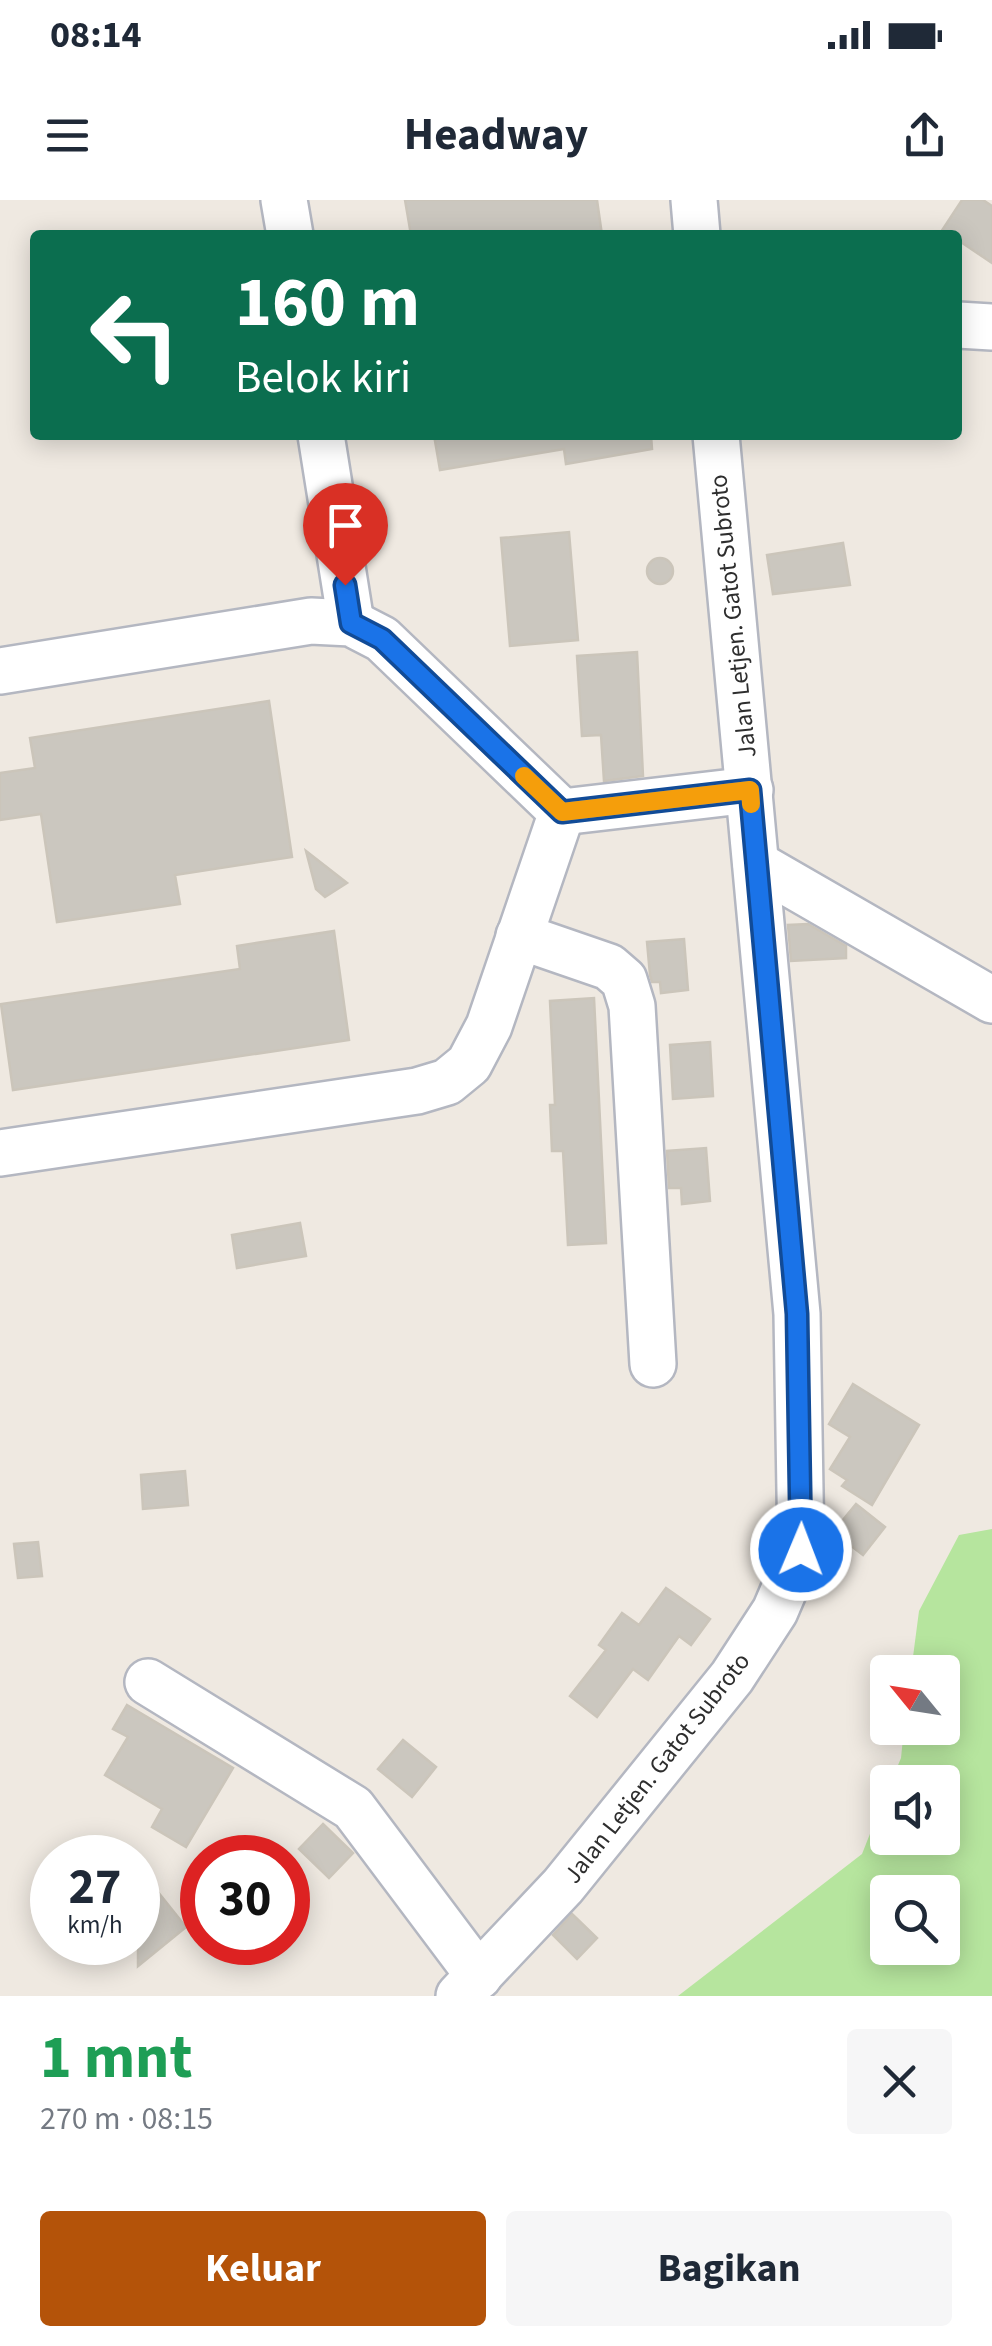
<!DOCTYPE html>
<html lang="id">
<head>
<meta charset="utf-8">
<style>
	:root { --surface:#fff; --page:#f6f6f7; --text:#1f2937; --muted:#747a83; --accent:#b45309 }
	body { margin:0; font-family:"Source Sans 3",sans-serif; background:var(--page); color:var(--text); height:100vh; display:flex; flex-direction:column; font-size:38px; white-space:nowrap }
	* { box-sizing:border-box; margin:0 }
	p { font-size:32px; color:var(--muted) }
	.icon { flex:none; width:55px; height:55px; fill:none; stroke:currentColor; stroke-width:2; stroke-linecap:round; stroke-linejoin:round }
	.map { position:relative; height:1796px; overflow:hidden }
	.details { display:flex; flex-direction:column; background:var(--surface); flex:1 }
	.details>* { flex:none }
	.banner { position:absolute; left:30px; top:30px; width:932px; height:210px; border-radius:10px; box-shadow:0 5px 25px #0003; background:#0b6e4f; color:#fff; overflow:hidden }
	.needle { width:65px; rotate:300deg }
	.tools { position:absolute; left:870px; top:1455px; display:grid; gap:20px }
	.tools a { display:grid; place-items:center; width:90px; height:90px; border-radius:10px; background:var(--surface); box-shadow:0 5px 25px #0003; font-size:50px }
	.speed { position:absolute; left:30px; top:1635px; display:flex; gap:20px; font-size:50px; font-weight:700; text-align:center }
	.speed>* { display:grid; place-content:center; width:130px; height:130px; border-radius:50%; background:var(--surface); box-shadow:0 5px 25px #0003; line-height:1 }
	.speed small { font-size:25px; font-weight:400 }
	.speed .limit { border:15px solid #d22; background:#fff; color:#111 }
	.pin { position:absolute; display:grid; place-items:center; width:85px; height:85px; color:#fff; margin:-102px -42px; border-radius:50% 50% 50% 0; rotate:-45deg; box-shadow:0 0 10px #0007 }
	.pin .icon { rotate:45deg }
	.me { position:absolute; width:110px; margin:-55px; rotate:1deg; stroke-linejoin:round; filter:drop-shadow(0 0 8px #0008) }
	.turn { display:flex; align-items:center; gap:35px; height:210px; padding:0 40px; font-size:45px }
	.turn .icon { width:130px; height:130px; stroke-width:2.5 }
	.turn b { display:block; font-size:70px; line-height:85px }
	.round { display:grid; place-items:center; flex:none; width:105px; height:105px; border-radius:10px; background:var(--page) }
	.headline { display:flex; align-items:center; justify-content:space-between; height:170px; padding:0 40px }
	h1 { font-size:60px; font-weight:700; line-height:75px; color:#1e9e55 }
	.button { display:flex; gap:20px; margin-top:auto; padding:20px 40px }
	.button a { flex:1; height:115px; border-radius:10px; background:var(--accent); color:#fff; font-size:40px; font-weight:700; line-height:115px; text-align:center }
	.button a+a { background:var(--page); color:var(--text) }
	.status { display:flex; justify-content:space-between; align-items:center; height:70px; padding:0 50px; background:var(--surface); direction:ltr }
	.status svg { height:28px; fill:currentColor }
	header { display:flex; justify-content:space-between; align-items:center; height:130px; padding:0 40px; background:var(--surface); font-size:45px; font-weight:700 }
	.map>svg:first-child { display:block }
</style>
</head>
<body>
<div class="status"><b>08:14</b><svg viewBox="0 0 49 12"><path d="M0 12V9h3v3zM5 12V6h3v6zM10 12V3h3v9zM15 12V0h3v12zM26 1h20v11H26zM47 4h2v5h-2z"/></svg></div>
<header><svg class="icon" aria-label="menu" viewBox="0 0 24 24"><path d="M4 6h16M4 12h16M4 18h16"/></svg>Headway<svg class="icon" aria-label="share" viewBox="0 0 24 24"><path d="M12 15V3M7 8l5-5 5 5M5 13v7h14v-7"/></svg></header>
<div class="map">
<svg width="992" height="1796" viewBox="0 0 992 1796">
	<rect width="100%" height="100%" fill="#efe9e1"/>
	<path fill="#b6e59e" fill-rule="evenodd" d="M992,1329v467h-314l184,-142 25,-63 1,47h54v-56h-51l10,-24 3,-30h38v-56h-31l8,-61 40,-76zM888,1692h54v56h-54z"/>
	<g fill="#cbc7bf" stroke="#cbc5ba" stroke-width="2.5">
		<path d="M405,0h192l5,35h-191z"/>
		<path d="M962,0h21l9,6v57l-34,-23v-5h-19z"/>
		<path d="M434,235h217l1,14 -86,15 -2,-15 -124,21z"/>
		<path d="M569,332l9,108 -68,6 -9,-108z"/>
		<path d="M843,343l7,42 -77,9 -6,-39z"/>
		<circle cx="660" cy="371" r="13"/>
		<path d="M637,452l6,124 -39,5 -3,-46 -19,1 -5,-80z"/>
		<path d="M269,501l23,156 -117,18 5,29 -123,18 -16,-108 -41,6v-47l35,-5 -5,-30z"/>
		<path d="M306,651l41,32 -22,14 -9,-8z"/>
		<path d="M808,724l38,22v12l-55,3 -3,-36z"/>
		<path d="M334,731l15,109 -336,50 -12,-86 239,-35 -3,-23z"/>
		<path d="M684,739l4,51 -27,3 -1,-11h-8l-2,-7 -3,-33z"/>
		<path d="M594,798l12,245 -38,2 -5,-94h-11l-2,-46h5l-5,-104z"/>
		<path d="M710,842l3,54 -40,3 -3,-54z"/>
		<path d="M706,948l4,53 -28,3 -1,-16h-12l-2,-37z"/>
		<path d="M300,1023l6,33 -69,12 -5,-33z"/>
		<path d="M853,1184l66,41 -47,80 -30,-19 5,-6 -17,-11 20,-32 -21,-13z"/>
		<path d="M185,1271l3,34 -45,4 -2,-34z"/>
		<path d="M856,1304l29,23 -22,28 -30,-23z"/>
		<path d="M38,1342l4,34 -24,2 -4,-34z"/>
		<path d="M666,1388l44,31 -19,26 -12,-9 -31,44 -15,-11 -36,48 -27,-21 36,-46 -7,-5 23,-32 17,12z"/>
		<path d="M127,1505l106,63 -47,79 -34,-20 10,-18 -57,-34 23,-38 -15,-8z"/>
		<path d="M403,1540l33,27 -24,30 -34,-28z"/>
		<path d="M323,1624l30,29 -24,25 -30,-29z"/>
		<path d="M158,1692l28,35 -48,39v-58z"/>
		<path d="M572,1714l25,24 -20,21 -24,-24z"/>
	</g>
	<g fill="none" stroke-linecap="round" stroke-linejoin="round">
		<defs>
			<g id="minor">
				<path d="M284,0l6,35"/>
				<path d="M694,0l3,35"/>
				<path d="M958,125l34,2"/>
				<path d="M321,235l30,188"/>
				<path d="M0,471l311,-50 40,2 31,16 180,173 -73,214 -20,38 -22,18 -30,9 -417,62"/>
				<path d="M562,612l188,-22"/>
				<path d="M756,664l236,136"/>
				<path d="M519,736l90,31 15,13 8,26 21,358"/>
				<path d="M148,1482l205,126 126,168"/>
				<path d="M459,1796l104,-110 169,-209 43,-66 26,-61 -4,-236 -81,-879"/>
			</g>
		</defs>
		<use href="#minor" stroke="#b4b7c1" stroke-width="50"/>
		<use href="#minor" stroke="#fff" stroke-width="45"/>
	</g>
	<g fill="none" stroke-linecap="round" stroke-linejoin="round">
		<defs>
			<path id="route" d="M345,385l6,38 31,16 180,173 188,-22 47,524 4,236"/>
		</defs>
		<use href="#route" stroke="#114b97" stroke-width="25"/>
		<use href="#route" stroke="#1a73e8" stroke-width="18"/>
		<path stroke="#f59e0b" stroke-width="18" d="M524,576l38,36 188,-22 1,14"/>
	</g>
	<g text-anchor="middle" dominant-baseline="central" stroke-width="9" stroke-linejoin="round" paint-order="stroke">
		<g font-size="25" fill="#2e2e2e" stroke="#fff">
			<text transform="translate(733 416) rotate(-96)">Jalan Letjen. Gatot Subroto</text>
			<text transform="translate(657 1568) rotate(-52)">Jalan Letjen. Gatot Subroto</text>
		</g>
	</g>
</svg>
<div class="tools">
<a><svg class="needle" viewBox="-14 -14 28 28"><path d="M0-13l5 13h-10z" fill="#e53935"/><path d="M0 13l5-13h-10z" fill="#747a83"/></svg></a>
<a><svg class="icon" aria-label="sound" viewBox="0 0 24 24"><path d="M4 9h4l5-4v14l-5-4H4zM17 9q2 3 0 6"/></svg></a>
<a><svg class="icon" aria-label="search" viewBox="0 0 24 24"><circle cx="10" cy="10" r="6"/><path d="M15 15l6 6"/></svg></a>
</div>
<div class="speed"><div>27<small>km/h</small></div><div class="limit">30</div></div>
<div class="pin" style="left:345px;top:385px;background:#d93025"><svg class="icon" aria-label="arrive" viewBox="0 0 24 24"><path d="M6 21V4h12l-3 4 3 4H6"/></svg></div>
<svg class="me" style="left:801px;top:1350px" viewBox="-20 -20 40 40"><circle r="17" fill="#1a73e8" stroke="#fff" stroke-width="3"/><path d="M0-11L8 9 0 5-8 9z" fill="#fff"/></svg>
<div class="banner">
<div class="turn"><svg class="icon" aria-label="left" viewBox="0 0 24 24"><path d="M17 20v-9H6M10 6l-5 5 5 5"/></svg><div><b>160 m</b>Belok kiri</div></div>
</div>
</div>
<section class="details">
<div class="headline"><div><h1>1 mnt</h1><p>270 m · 08:15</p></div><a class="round"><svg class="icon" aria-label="close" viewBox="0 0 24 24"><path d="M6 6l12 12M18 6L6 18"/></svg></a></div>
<div class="button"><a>Keluar</a><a>Bagikan</a></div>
</section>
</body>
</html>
